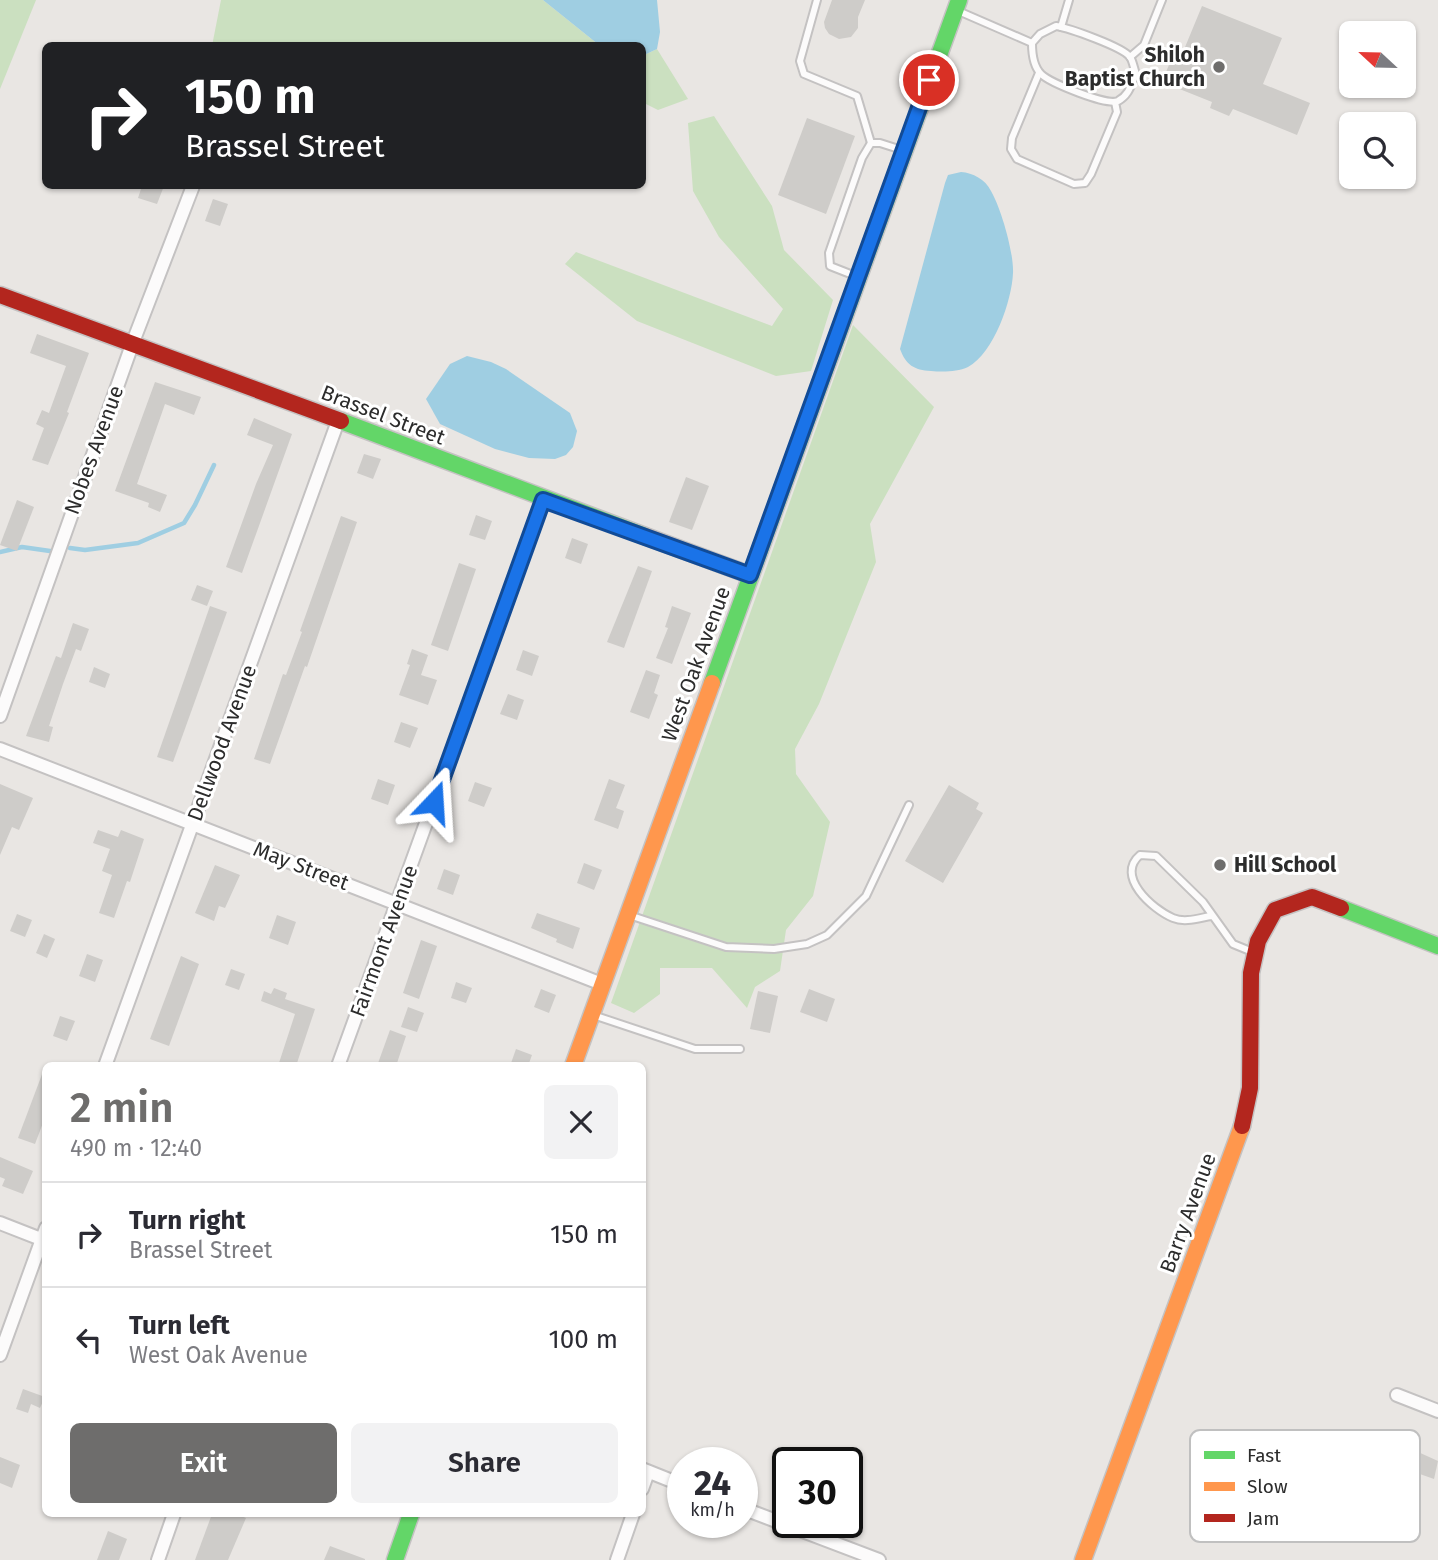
<!DOCTYPE html>
<html lang="en">
<head>
<meta charset="utf-8">
<style>
	:root { --surface:#fff; --page:#f2f2f3; --text:#2b2b33; --muted:#7c7c81; --line:#e1e1e2; --accent:#6e6d6c }
	body { margin:0; font-family:"Fira Sans",sans-serif; background:var(--page); color:var(--text); height:100vh; display:flex; flex-direction:column; font-size:26px; white-space:nowrap }
	* { box-sizing:border-box; margin:0 }
	p { font-size:23px; color:var(--muted) }
	.icon { flex:none; width:38px; height:38px; fill:none; stroke:currentColor; stroke-width:2; stroke-linecap:round; stroke-linejoin:round }
	.map { position:relative; flex:1; overflow:hidden }
	.drawer { position:absolute; left:42px; top:1062px; width:604px; height:455px; display:flex; flex-direction:column; background:var(--surface); border-radius:10px; box-shadow:0 2px 5px #0004 }
	.drawer>* { flex:none }
	.top-card { position:absolute; left:42px; top:42px; width:604px; height:147px; border-radius:10px; box-shadow:0 2px 5px #0004; background:#202124; color:#fff; overflow:hidden }
	.needle { width:46px; rotate:292deg }
	.buttons { position:absolute; left:1339px; top:21px; display:grid; gap:14px }
	.buttons a { display:grid; place-items:center; width:77px; height:77px; border-radius:10px; background:var(--surface); box-shadow:0 2px 5px #0004; font-size:35px }
	.speed { position:absolute; left:667px; top:1447px; display:flex; gap:14px; font-size:35px; font-weight:700; text-align:center }
	.speed>* { display:grid; place-content:center; width:91px; height:91px; border-radius:50%; background:var(--surface); box-shadow:0 2px 5px #0004; line-height:1 }
	.speed small { font-size:18px; font-weight:400 }
	.speed .limit { border:4px solid #111; border-radius:10px; background:#fff; color:#111 }
	.pin { position:absolute; display:grid; place-items:center; width:60px; height:60px; color:#fff; margin:-30px; border:4px solid #fff; border-radius:50%; box-shadow:0 2px 7px #0007 }
	.me { position:absolute; width:77px; margin:-38px; rotate:20deg; stroke-linejoin:round; filter:drop-shadow(0 0 5px #0008) }
	.turn { display:flex; align-items:center; gap:24px; height:147px; padding:0 28px; font-size:32px }
	.turn .icon { width:91px; height:91px; stroke-width:2.5 }
	.turn b { display:block; font-size:49px; line-height:60px }
	.round { display:grid; place-items:center; flex:none; width:74px; height:74px; border-radius:10px; background:var(--page) }
	.summary { display:flex; align-items:center; justify-content:space-between; height:119px; padding:0 28px }
	h1 { font-size:42px; font-weight:600; line-height:52px; color:var(--accent) }
	.action { display:flex; gap:14px; margin-top:auto; padding:14px 28px }
	.action a { flex:1; height:80px; border-radius:10px; background:var(--accent); color:#fff; font-size:28px; font-weight:600; line-height:80px; text-align:center }
	.action a+a { background:var(--page); color:var(--text) }
	ul { padding:0; list-style:none }
	li { display:flex; align-items:center; gap:21px; height:105px; padding:0 28px; border-top:2px solid var(--line) }
	li div { flex:1 }
	li b { display:block; font-size:26px }
	li em { font-style:normal }
	.map>svg:first-child { display:block }
</style>
</head>
<body>
<div class="map">
<svg width="1438" height="1560" viewBox="0 0 1438 1560">
	<rect width="100%" height="100%" fill="#e9e6e3"/>
	<g fill="#cbe0c0">
		<path d="M0,0h36l-36,89z"/>
		<path d="M221,0h322l56,45 -387,1z"/>
		<path d="M657,49l31,50 -30,11 -16,-8v-46z"/>
		<path d="M714,116l58,90 12,44 49,50 -22,71 -35,5 -139,-55 -72,-57 11,-12 196,74 11,-17 -64,-72 -26,-46 -5,-68z"/>
		<path d="M853,325l81,82 -64,117 6,38 -57,142 -24,45 1,25 34,48 -17,74 -27,34 -6,41 -25,16 -8,21 -35,-40h-52v26l-26,19 -23,-10z"/>
	</g>
	<g fill="#9fcee2">
		<path d="M543,0h114l3,32 -3,17 -15,7v-10l-43,-1z"/>
		<path d="M961,172c12,1 24,7 30,19 10,17 23,62 22,82 -1,27 -19,80 -45,94 -11,5 -25,5 -37,4 -17,-1 -25,-6 -31,-22l45,-166 3,-8z"/>
		<path d="M467,356l24,6 15,7 64,44 7,18 -4,16 -7,8 -11,4 -26,-1 -34,-9 -55,-25 -14,-25 24,-35z"/>
	</g>
	<g fill="none" stroke-linecap="round" stroke-linejoin="round">
		<g stroke="#9fcee2" stroke-width="4.5">
			<path d="M70,548l15,2 53,-7 46,-20 11,-18 19,-40"/>
			<path d="M0,552l22,-5 35,5"/>
		</g>
	</g>
	<g fill="#ceccc9">
		<path d="M832,0h33l-7,17v11l-7,9 -12,2 -10,-5 -4,-6 -1,-6z"/>
		<path d="M1202,6l80,32 -19,46 47,19 -13,32 -64,-26 -4,7 -19,-8 2,-6 -50,-20 13,-32 8,2z"/>
		<path d="M807,118l48,18 -29,78 -48,-19z"/>
		<path d="M142,186h22l-7,18 -19,-6z"/>
		<path d="M213,199l15,5 -8,22 -15,-5z"/>
		<path d="M37,334l52,19 -22,59 2,1 -21,52 -16,-5 12,-32 -8,-4 6,-14 7,3 17,-47 -36,-13z"/>
		<path d="M155,382l46,15 -7,18 -29,-11 -28,80 30,11 -7,17 -12,-5 1,-4 -34,-12z"/>
		<path d="M254,418l38,16 -50,139 -16,-6 30,-83 17,-39 -26,-10z"/>
		<path d="M364,454l17,5 -8,20 -16,-6z"/>
		<path d="M686,477l23,9 -17,44 -23,-8z"/>
		<path d="M17,500l17,7 -17,44 -17,-6z"/>
		<path d="M476,515l16,6 -7,19 -16,-5z"/>
		<path d="M341,516l16,6 -50,145 -2,-1 -35,98 -16,-5 29,-85 3,1 16,-43 -2,-1z"/>
		<path d="M572,538l16,6 -7,20 -16,-6z"/>
		<path d="M459,563l17,6 -28,82 -17,-6z"/>
		<path d="M638,566l14,5 -28,77 -17,-6z"/>
		<path d="M197,585l16,6 -6,15 -16,-6z"/>
		<path d="M210,606l17,6 -54,150 -16,-5z"/>
		<path d="M672,606l19,7 -19,51 -16,-6 12,-30 -3,-1z"/>
		<path d="M73,623l16,6 -8,22 -5,-2 -13,35 -14,42 4,1 -4,15 -23,-6 30,-80 5,2z"/>
		<path d="M412,649l16,6 -7,20 16,5 -9,25 -29,-10 11,-30 -3,-1z"/>
		<path d="M523,650l16,6 -7,20 -16,-6z"/>
		<path d="M94,667l16,7 -5,14 -16,-6z"/>
		<path d="M646,670l14,5 -6,18 4,2 -9,24 -19,-7z"/>
		<path d="M508,694l16,6 -7,20 -17,-6z"/>
		<path d="M401,722l17,6 -8,20 -16,-6z"/>
		<path d="M378,779l17,6 -7,20 -17,-6z"/>
		<path d="M609,779l16,6 -9,23 8,3 -6,18 -24,-9z"/>
		<path d="M475,782l17,6 -8,19 -16,-6z"/>
		<path d="M0,784l33,14 -14,32 -7,-3 -12,28z"/>
		<path d="M949,785l30,18 -3,6 7,4 -40,70 -38,-22z"/>
		<path d="M98,830l20,7 3,-7 23,9 -14,43 -3,-1 -13,37 -15,-5 13,-38 -10,-4 8,-22 -17,-6z"/>
		<path d="M584,863l18,7 -8,20 -17,-7z"/>
		<path d="M215,865l25,10 -15,33 -6,-2 -5,15 -19,-8z"/>
		<path d="M444,869l16,6 -7,20 -16,-6z"/>
		<path d="M537,913l43,15 -7,21 -17,-7 1,-3 -26,-11z"/>
		<path d="M17,914l15,6 -7,17 -15,-6z"/>
		<path d="M277,915l19,7 -8,23 -19,-7z"/>
		<path d="M44,934l11,5 -8,19 -11,-5z"/>
		<path d="M421,940l16,6 -18,53 -16,-6z"/>
		<path d="M87,954l16,6 -8,22 -16,-6z"/>
		<path d="M181,956l18,8 -30,82 -19,-7z"/>
		<path d="M231,969l14,5 -6,16 -14,-5z"/>
		<path d="M456,982l16,6 -6,15 -15,-5z"/>
		<path d="M274,988l13,5 -2,6 30,10 -19,57h-18l17,-52 -34,-13 3,-10 7,3z"/>
		<path d="M541,989l15,6 -7,18 -15,-6z"/>
		<path d="M809,989l26,10 -8,23 -27,-10z"/>
		<path d="M758,991l20,5 -8,37 -20,-4z"/>
		<path d="M408,1007l16,6 -7,19 -16,-5z"/>
		<path d="M60,1016l15,5 -8,20 -14,-5z"/>
		<path d="M390,1030l16,6 -10,30h-19z"/>
		<path d="M516,1049l16,6 -4,11h-18z"/>
		<path d="M44,1069l2,46 -11,29 -17,-6z"/>
		<path d="M0,1157l33,14 -10,23 -21,-8 3,-7 -5,-2z"/>
		<path d="M23,1389l22,8 -5,11 -9,-4 -3,9 -12,-4z"/>
		<path d="M1407,1447l31,14 -4,18 -34,-12z"/>
		<path d="M0,1457l20,8 -8,23 -12,-5z"/>
		<path d="M212,1514h24l10,4 -18,42h-33z"/>
		<path d="M108,1531l19,8 -8,21h-22z"/>
		<path d="M330,1546l35,13v1h-41z"/>
	</g>
	<g fill="none" stroke-linecap="round" stroke-linejoin="round">
		<defs>
			<g id="lane">
				<path d="M817,0l-17,61 4,13 53,22 14,47"/>
				<path d="M956,10l76,33"/>
				<path d="M1056,26c13,2 67,21 74,31 3,4 4,12 6,17 -5,11 -7,21 -18,27 -11,5 -68,-18 -77,-27 -8,-8 -9,-21 -9,-31l8,-9z"/>
				<path d="M1061,27l8,-27"/>
				<path d="M1130,57l14,-12 18,-45"/>
				<path d="M1039,73l-27,65 -1,11 6,10 57,25 11,-1 6,-9 26,-62 -2,-10"/>
				<path d="M858,277l-28,-11 -1,-13 33,-95 9,-15h9l22,7"/>
				<path d="M629,915l97,32 48,2 33,-5 20,-9 39,-39 43,-91"/>
				<path d="M1211,916c-12,2 -26,7 -38,2 -21,-9 -58,-42 -33,-63l16,1 47,46 30,42 22,9"/>
				<path d="M593,1015l102,34h45"/>
			</g>
			<g id="street">
				<path d="M0,716l133,-374 60,-156"/>
				<path d="M0,749l602,235"/>
				<path d="M105,1066l233,-645"/>
				<path d="M338,1066l205,-566"/>
				<path d="M0,1223l46,18"/>
				<path d="M0,1355l46,-127"/>
				<path d="M1397,1395l41,16"/>
				<path d="M642,1469l40,16"/>
				<path d="M642,1489l6,-17"/>
				<path d="M742,1508l137,52"/>
				<path d="M158,1560l16,-46"/>
				<path d="M617,1560l16,-46"/>
			</g>
			<g id="fast">
				<path d="M341,421l304,115"/>
				<path d="M712,683l247,-683"/>
				<path d="M1341,908l97,38"/>
				<path d="M395,1560l16,-46"/>
			</g>
			<g id="slow">
				<path d="M645,536l105,39"/>
				<path d="M573,1066l139,-383"/>
				<path d="M1083,1560l159,-434"/>
			</g>
			<g id="jam">
				<path d="M0,295l341,126"/>
				<path d="M1242,1126l8,-38 1,-115 7,-32 17,-31 37,-13 29,11"/>
			</g>
		</defs>
		<use href="#lane" stroke="#c4c2c2" stroke-width="10"/>
		<use href="#street" stroke="#c4c2c2" stroke-width="16"/>
		<use href="#fast" stroke="#c4c2c2" stroke-width="19"/>
		<use href="#slow" stroke="#c4c2c2" stroke-width="19"/>
		<use href="#jam" stroke="#c4c2c2" stroke-width="19"/>
		<use href="#lane" stroke="#fcfbfb" stroke-width="6"/>
		<use href="#street" stroke="#fcfbfb" stroke-width="12"/>
		<use href="#fast" stroke="#63d668" stroke-width="16"/>
		<use href="#slow" stroke="#ff974d" stroke-width="16"/>
		<use href="#jam" stroke="#b3261e" stroke-width="16"/>
	</g>
	<g fill="none" stroke-linecap="round" stroke-linejoin="round">
		<defs>
			<path id="route" d="M434,802l109,-302 207,75 179,-495"/>
		</defs>
		<use href="#route" stroke="#114b97" stroke-width="18"/>
		<use href="#route" stroke="#1a73e8" stroke-width="12"/>
	</g>
	<g fill="#6e6d6c" stroke="#fff" stroke-width="2.5">
		<circle cx="1219" cy="67" r="7"/>
		<circle cx="1220" cy="865" r="7"/>
	</g>
	<g text-anchor="middle" dominant-baseline="central" stroke-width="6" stroke-linejoin="round" paint-order="stroke">
		<g font-size="21" font-weight="bold" fill="#2c2c2c" stroke="#fff" text-anchor="end">
			<text x="1205" y="55">Shiloh<tspan x="1205" dy="24">Baptist Church</tspan></text>
			<text x="1234" y="865" text-anchor="start">Hill School</text>
		</g>
		<g font-size="21" fill="#2c2c2c" stroke="#fff">
			<text transform="translate(383 415) rotate(21)">Brassel Street</text>
			<text transform="translate(94 450) rotate(-70)">Nobes Avenue</text>
			<text transform="translate(696 664) rotate(-70)">West Oak Avenue</text>
			<text transform="translate(222 743) rotate(-70)">Dellwood Avenue</text>
			<text transform="translate(301 866) rotate(21)">May Street</text>
			<text transform="translate(384 941) rotate(-70)">Fairmont Avenue</text>
			<text transform="translate(1188 1213) rotate(-70)">Barry Avenue</text>
		</g>
	</g>
	<rect x="1190" y="1430" width="230" height="112" rx="10" fill="#fff" stroke="#c0c0c0" stroke-width="2"/>
	<rect x="1204" y="1451" width="31" height="8" fill="#63d668"/>
	<rect x="1204" y="1482" width="31" height="9" fill="#ff974d"/>
	<rect x="1204" y="1514" width="31" height="8" fill="#b3261e"/>
	<g font-size="19" fill="#2c2c2c">
		<text x="1247" y="1462">Fast</text>
		<text x="1247" y="1493">Slow</text>
		<text x="1247" y="1525">Jam</text>
	</g>
</svg>
<div class="buttons">
<a><svg class="needle" viewBox="-14 -14 28 28"><path d="M0-13l5 13h-10z" fill="#e53935"/><path d="M0 13l5-13h-10z" fill="#7c7c81"/></svg></a>
<a><svg class="icon" aria-label="search" viewBox="0 0 24 24"><circle cx="10" cy="10" r="6"/><path d="M15 15l6 6"/></svg></a>
</div>
<div class="speed"><div>24<small>km/h</small></div><div class="limit">30</div></div>
<div class="pin" style="left:929px;top:80px;background:#d93025"><svg class="icon" aria-label="arrive" viewBox="0 0 24 24"><path d="M6 21V4h12l-3 4 3 4H6"/></svg></div>
<svg class="me" style="left:434px;top:802px" viewBox="-20 -20 40 40"><path d="M0-17L14 15 0 8-14 15z" fill="#1a73e8" stroke="#fff" stroke-width="4"/></svg>
<div class="top-card">
<div class="turn"><svg class="icon" aria-label="right" viewBox="0 0 24 24"><path d="M7 20v-9h11M14 6l5 5-5 5"/></svg><div><b>150 m</b>Brassel Street</div></div>
</div>
<section class="drawer">
<div class="summary"><div><h1>2 min</h1><p>490 m · 12:40</p></div><a class="round"><svg class="icon" aria-label="close" viewBox="0 0 24 24"><path d="M6 6l12 12M18 6L6 18"/></svg></a></div>
<ul>
<li><svg class="icon" aria-label="right" viewBox="0 0 24 24"><path d="M7 20v-9h11M14 6l5 5-5 5"/></svg><div><b>Turn right</b><p>Brassel Street</p></div><em>150 m</em></li>
<li><svg class="icon" aria-label="left" viewBox="0 0 24 24"><path d="M17 20v-9H6M10 6l-5 5 5 5"/></svg><div><b>Turn left</b><p>West Oak Avenue</p></div><em>100 m</em></li>
</ul>
<div class="action"><a>Exit</a><a>Share</a></div>
</section>
</div>
</body>
</html>
